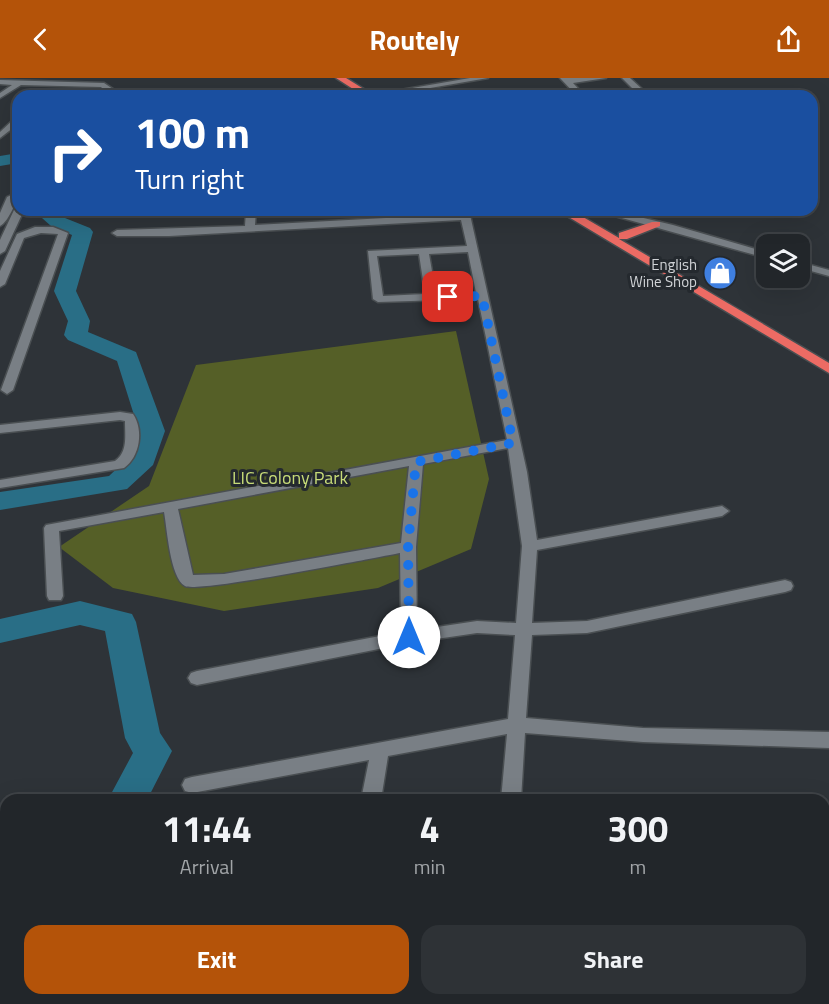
<!DOCTYPE html>
<html lang="en">
<head>
<meta charset="utf-8">
<style>
	:root { --surface:#22262a; --page:#2e3236; --text:#f1f3f6; --muted:#a2a5a8; --line:#3f4347; --accent:#b45309 }
	body { margin:0; font-family:"Titillium Web",sans-serif; background:var(--page); color:var(--text); height:100vh; display:flex; flex-direction:column; font-size:22px; white-space:nowrap }
	* { box-sizing:border-box; margin:0 }
	p { font-size:20px; color:var(--muted) }
	.icon { flex:none; width:33px; height:33px; fill:none; stroke:currentColor; stroke-width:2; stroke-linecap:round; stroke-linejoin:round }
	.map { position:relative; flex:1; overflow:hidden }
	.side { position:absolute; left:0px; top:716px; width:830px; height:212px; display:flex; flex-direction:column; background:var(--surface); border-radius:18px 18px 0 0; box-shadow:0 6px 24px #0002,0 0 0 2px var(--line) }
	.side>* { flex:none }
	.top-card { position:absolute; left:12px; top:12px; width:806px; height:126px; border-radius:18px; box-shadow:0 6px 24px #0002,0 0 0 2px var(--line); background:#1a4fa0; color:#fff; overflow:hidden }
	.buttons { position:absolute; left:756px; top:156px; display:grid; gap:12px }
	.buttons a { display:grid; place-items:center; width:54px; height:54px; border-radius:12px; background:var(--surface); box-shadow:0 6px 24px #0002,0 0 0 2px var(--line); font-size:30px }
	.pin { position:absolute; display:grid; place-items:center; width:51px; height:51px; color:#fff; margin:-26px; border-radius:12px; box-shadow:0 3px 9px #0006 }
	.me { position:absolute; width:66px; margin:-33px; rotate:0deg; stroke-linejoin:round; filter:drop-shadow(0 0 4px #0008) }
	.turn { display:flex; align-items:center; gap:21px; height:126px; padding:0 24px; font-size:27px }
	.turn .icon { width:78px; height:78px; stroke-width:2.5 }
	.turn b { display:block; font-size:42px; line-height:51px }
	.eta { display:flex; justify-content:space-evenly; align-items:center; height:102px; text-align:center }
	.eta b { font-size:36px; font-weight:700; line-height:42px }
	.primary-button { display:flex; gap:12px; margin-top:auto; padding:12px 24px }
	.primary-button a { flex:1; height:69px; border-radius:18px; background:var(--accent); color:#fff; font-size:24px; font-weight:700; line-height:69px; text-align:center }
	.primary-button a+a { background:var(--page); color:var(--text) }
	header { display:flex; justify-content:space-between; align-items:center; height:78px; padding:0 24px; background:var(--accent); color:#fff; font-size:27px; font-weight:700 }
	.map>svg:first-child { display:block }
</style>
</head>
<body>
<header><svg class="icon" aria-label="back" viewBox="0 0 24 24"><path d="M15 5l-7 7 7 7"/></svg>Routely<svg class="icon" aria-label="share" viewBox="0 0 24 24"><path d="M12 15V3M7 8l5-5 5 5M5 13v7h14v-7"/></svg></header>
<div class="map">
<svg width="829" height="926" viewBox="0 0 829 926">
	<rect width="100%" height="100%" fill="#2e3338"/>
	<path fill="#555f27" d="M456,253l33,148 -18,70 -93,39 -154,23 -111,-23 -54,-41 90,-61 47,-121z"/>
	<g fill="none" stroke-linecap="round" stroke-linejoin="round">
		<g fill="#296e86" fill-rule="evenodd">
			<path d="M130,706l8,3 4,7 -3,6h-24l7,-13z"/>
			<path d="M201,921h28l-1,5h-28z"/>
		</g>
		<g fill="#296e86" fill-rule="evenodd">
			<path d="M18,75v10l-18,3v-10z"/>
			<path d="M33,132h21l11,8 25,10 3,4 -17,59 14,30 -2,11 48,20 29,79 -12,34 -26,24 -127,21v-18l109,-16 21,-20 9,-25 -22,-70 -49,-21 -4,-5 4,-14 -14,-30 18,-56 -21,-9z"/>
			<path d="M80,523l52,13 4,8 24,111 12,18 -25,49h-34l-2,-6 22,-41 -8,-15 -20,-107 -25,-6 -80,18v-24z"/>
		</g>
		<defs>
			<g id="minor">
				<path d="M470,0h18l-104,18h-18z"/>
				<path d="M560,0h46l-33,5 12,13h-8z"/>
				<path d="M622,0h8l12,11 -7,2z"/>
				<path d="M0,2l104,3 9,6 1,7h-8v-4l-5,-5 -80,-2 -21,13v-5l12,-8 -12,-1z"/>
				<path d="M191,13l9,5h-9l-4,-3z"/>
				<path d="M277,14l4,2 -1,2h-16z"/>
				<path d="M15,40h3v6l-18,14v-6z"/>
				<path d="M18,114c0,8 -10,30 -18,34v-13l7,-16z"/>
				<path d="M18,129v3h6l-19,41 -5,3v-14l14,-30z"/>
				<path d="M246,132h10l-1,15 205,-11 -1,-4h10l58,262 10,68 185,-34 7,5 -7,5 -185,34 -5,73 55,-2 198,-41 6,2 2,4 -2,4 -6,2 -198,41 -55,2 -6,83 117,10 186,4v16l-186,-6 -118,-9 -4,67h-20l6,-66 -119,22 -7,44h-20l8,-40 -177,33 -7,-2 -3,-6 3,-6 7,-2 316,-58 7,-84 -38,-2 -68,10 -212,42 -6,-2 -3,-5 3,-5 6,-2 204,-39 -1,-79c-27,5 -202,40 -215,33 -15,-8 -18,-58 -21,-74l-105,19 4,65 -2,4h-12l-2,-4 -3,-68 2,-3 461,-85 -29,-141 -100,3 -5,-3 -5,-48 99,-5 -6,-26 -292,16h-52l-5,-3 5,-3 128,-4zM468,174l8,41 -40,1 -7,-40zM419,176l6,40 -42,2 -6,-40zM508,370l14,98 -6,77 -39,-2 -60,9 -1,-83 7,-83zM409,388l-8,77 -177,31 -31,1 -15,-66z"/>
				<path d="M593,132h17l63,15 93,27v6z"/>
				<path d="M35,149h18l15,6 -55,157 -6,4 -6,-4 57,-156 -17,-1 -17,5 -19,46 -5,3v-16l17,-37z"/>
				<path d="M800,184l29,8v6l-29,-8z"/>
				<path d="M120,334l13,2c11,16 7,43 -9,54l-124,20v-8l115,-19c13,-9 10,-25 10,-40l-5,-1 -120,13v-8z"/>
				<rect x="824" y="756" width="5" height="18"/>
				<path d="M487,921h38l2,5h-41z"/>
			</g>
			<g id="highway">
				<path d="M336,0h10l29,18h-11z"/>
				<path d="M557,132h14l48,28v-5l33,-11h8v4l-33,13h-8l210,124v10z"/>
			</g>
		</defs>
		<use href="#minor" stroke="#4a4f52" stroke-width="3"/>
		<use href="#highway" stroke="#4a4f52" stroke-width="3"/>
		<use href="#minor" fill="#797f85" fill-rule="evenodd"/>
		<use href="#highway" fill="#ec6b64" fill-rule="evenodd"/>
	</g>
	<g fill="none" stroke-linecap="round" stroke-linejoin="round">
		<path stroke="#1a73e8" stroke-width="10" stroke-dasharray="0 18" d="M409,559l-1,-90 8,-85 97,-19 -31,-147 -34,1"/>
	</g>
	<defs>
		<symbol id="shop-disc" viewBox="-11 -11 22 22"><circle r="9.5" fill="#3f7fe0" stroke="#24292e"/><path d="M-5-2.5h2.3a2.7 3.5 0 0 1 5.4 0H5L5.5 6h-11ZM-1.5-2.5h3a1.5 2.3 0 0 0-3 0Z" fill="#fff"/></symbol>
	</defs>
	<g fill-rule="evenodd">
		<use href="#shop-disc" x="701" y="176" width="38" height="38"/>
	</g>
	<g text-anchor="middle" dominant-baseline="central" stroke-width="6" stroke-linejoin="round" paint-order="stroke">
		<g font-size="15" fill="#d0d3d6" stroke="#24292e" text-anchor="end">
			<text x="697" y="186">English<tspan x="697" dy="17">Wine Shop</tspan></text>
		</g>
		<g font-size="18" fill="#c7db78" stroke="#24292e">
			<text x="290" y="399">LIC Colony Park</text>
		</g>
	</g>
</svg>
<div class="buttons">
<a><svg class="icon" aria-label="layers" viewBox="0 0 24 24"><path d="M12 4l9 5-9 5-9-5zM3 14l9 5 9-5"/></svg></a>
</div>
<div class="pin" style="left:448px;top:219px;background:#d93025"><svg class="icon" aria-label="arrive" viewBox="0 0 24 24"><path d="M6 21V4h12l-3 4 3 4H6"/></svg></div>
<svg class="me" style="left:409px;top:559px" viewBox="-20 -20 40 40"><circle r="19" fill="#fff"/><path d="M0-13L10 11 0 6-10 11z" fill="#1a73e8"/></svg>
<div class="top-card">
<div class="turn"><svg class="icon" aria-label="right" viewBox="0 0 24 24"><path d="M7 20v-9h11M14 6l5 5-5 5"/></svg><div><b>100 m</b>Turn right</div></div>
</div>
<section class="side">
<div class="eta">
<div><b>11:44</b><p>Arrival</p></div>
<div><b>4</b><p>min</p></div>
<div><b>300</b><p>m</p></div>
</div>
<div class="primary-button"><a>Exit</a><a>Share</a></div>
</section>
</div>
</body>
</html>
